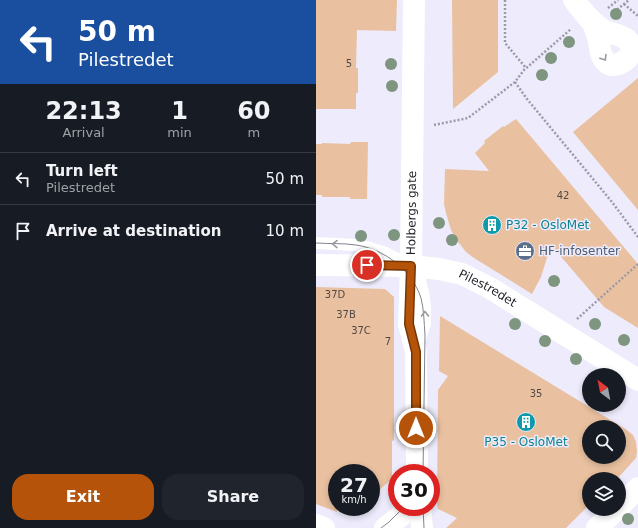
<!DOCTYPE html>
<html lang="en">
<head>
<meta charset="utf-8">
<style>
	:root { --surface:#171b24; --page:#20242c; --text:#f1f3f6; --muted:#9ea1a6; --line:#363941; --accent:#b45309 }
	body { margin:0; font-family:"DejaVu Sans",sans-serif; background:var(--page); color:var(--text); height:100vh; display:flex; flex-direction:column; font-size:15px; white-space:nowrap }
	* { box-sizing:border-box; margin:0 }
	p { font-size:13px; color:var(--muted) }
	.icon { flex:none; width:22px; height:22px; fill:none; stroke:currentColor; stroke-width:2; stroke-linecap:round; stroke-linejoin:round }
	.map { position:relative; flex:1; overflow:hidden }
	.sheet { display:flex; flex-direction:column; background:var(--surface); width:316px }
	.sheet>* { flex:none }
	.top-card { background:#1a4fa0; color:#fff; overflow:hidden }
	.needle { width:26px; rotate:328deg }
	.controls { position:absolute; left:266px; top:368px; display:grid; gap:8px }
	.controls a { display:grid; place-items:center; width:44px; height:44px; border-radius:50%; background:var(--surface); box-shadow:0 2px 6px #0003; font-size:20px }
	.speed { position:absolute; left:12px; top:464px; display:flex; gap:8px; font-size:20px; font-weight:700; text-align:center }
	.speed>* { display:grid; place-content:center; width:52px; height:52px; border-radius:50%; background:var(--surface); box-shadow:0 2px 6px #0003; line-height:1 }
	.speed small { font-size:10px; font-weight:400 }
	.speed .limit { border:6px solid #d22; background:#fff; color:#111 }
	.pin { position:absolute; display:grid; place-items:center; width:34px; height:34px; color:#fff; margin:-17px; border:2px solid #fff; border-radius:50%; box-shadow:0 1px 4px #0007 }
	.me { position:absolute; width:44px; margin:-22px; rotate:0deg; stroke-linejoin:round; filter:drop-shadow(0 0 3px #0008) }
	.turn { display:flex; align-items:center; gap:14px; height:84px; padding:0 12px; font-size:18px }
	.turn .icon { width:52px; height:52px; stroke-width:2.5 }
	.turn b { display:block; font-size:28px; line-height:34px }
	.eta { display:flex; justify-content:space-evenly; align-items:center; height:68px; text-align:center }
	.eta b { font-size:24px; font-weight:600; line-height:28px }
	.cta { display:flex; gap:8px; margin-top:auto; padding:8px 12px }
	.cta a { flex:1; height:46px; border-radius:16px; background:var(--accent); color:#fff; font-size:16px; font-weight:600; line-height:46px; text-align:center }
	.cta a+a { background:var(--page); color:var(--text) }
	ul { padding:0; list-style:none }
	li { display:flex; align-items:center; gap:12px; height:52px; padding:0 12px; border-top:1px solid var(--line) }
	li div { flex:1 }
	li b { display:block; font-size:15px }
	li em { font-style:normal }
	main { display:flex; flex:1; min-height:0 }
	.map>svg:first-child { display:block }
</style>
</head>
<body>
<main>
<section class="sheet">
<div class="top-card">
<div class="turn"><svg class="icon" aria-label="left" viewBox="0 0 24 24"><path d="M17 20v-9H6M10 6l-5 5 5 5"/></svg><div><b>50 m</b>Pilestredet</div></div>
</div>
<div class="eta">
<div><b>22:13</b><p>Arrival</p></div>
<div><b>1</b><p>min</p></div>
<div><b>60</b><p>m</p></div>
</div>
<ul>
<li><svg class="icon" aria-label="left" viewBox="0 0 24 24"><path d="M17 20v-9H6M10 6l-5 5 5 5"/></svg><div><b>Turn left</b><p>Pilestredet</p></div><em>50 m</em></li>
<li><svg class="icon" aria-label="arrive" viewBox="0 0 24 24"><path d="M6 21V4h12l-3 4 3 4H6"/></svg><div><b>Arrive at destination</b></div><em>10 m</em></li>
</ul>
<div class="cta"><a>Exit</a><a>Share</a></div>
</section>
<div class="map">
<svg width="322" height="528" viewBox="0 0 322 528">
	<rect width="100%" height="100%" fill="#edebfc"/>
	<g fill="#e9c1a0" fill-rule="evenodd">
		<path d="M0,0h81l-1,31 -39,-1 -1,38h2v25h-2v16h-40z"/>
		<path d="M136,0h46v72l-45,37z"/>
		<path d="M322,78v132l-65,-78z"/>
		<path d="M200,119l122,145v64l-34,-21 -53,-62 -10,32 -9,17 -58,-36 -8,-6 -11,-14 -4,-8 -5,-17 -2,-9 1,-35 44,2 -14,-18 10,-10 -1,-2 19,-15 1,1z"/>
		<path d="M35,142h17l-1,57h-17v-2h-28v-2h-6v-51h6v-1l28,1z"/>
		<path d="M0,287l69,2 9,8v143l-2,1v38l-21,18v-24h-34v39l-21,-8z"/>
		<path d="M124,316l187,114 6,5 3,7 1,9 -1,7 -19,21h-28v26l-23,23h-120l11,-10 -19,-9 -1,-5 1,-114 10,-14 -9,-5zM273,427h30v30h-30z"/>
	</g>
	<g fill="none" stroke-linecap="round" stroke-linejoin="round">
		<g stroke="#9c9aa7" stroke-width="2.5" stroke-dasharray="2 2" stroke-linecap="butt">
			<path d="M189,0v43l21,25"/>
			<path d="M308,4l14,12"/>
			<path d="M292,8l10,-8"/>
			<path d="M298,12l15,-12"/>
			<path d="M199,82l12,17 85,103 26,35"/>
			<path d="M118,125l34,-7 47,-36 9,-12 47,-41"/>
			<path d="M261,319l61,-55"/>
		</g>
		<path stroke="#fff" stroke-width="12" d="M0,243l40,2 11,2 19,6 25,13 8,11 4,15 2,14v18l-8,23"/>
		<g stroke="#fff" stroke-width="22">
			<path d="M258,0c8,10 16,22 28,29 13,8 26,3 31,22 -6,10 -21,22 -30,7 -3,-5 -3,-10 -4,-16 -1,-7 -4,-14 -7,-21"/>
			<path d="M95,266l-2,58 7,28 1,121"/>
			<path d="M104,507l2,21"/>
			<path d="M303,507l19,-19"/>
			<path d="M0,525l8,3"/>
			<path d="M69,528l17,-13 6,-8"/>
			<path d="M281,528l20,-19"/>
		</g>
		<g stroke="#fff" stroke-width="22">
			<path id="s1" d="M0,265l95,1 28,3 23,5 28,14 148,92"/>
			<path id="s2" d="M95,266l3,-266"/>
		</g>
		<g stroke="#84838f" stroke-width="1">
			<path d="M0,243c13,1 27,0 40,2 28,4 56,25 65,53 3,12 3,24 4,37l-2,138"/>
			<path d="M107,507l1,21"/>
			<path d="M65,528l8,-6 15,-15"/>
		</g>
	</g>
	<g fill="#7e957f">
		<circle cx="300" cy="14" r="6"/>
		<circle cx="253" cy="42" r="6"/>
		<circle cx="235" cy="58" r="6"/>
		<circle cx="75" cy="64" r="6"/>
		<circle cx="226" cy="75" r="6"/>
		<circle cx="76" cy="86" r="6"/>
		<circle cx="123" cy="223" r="6"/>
		<circle cx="78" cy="235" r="6"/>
		<circle cx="45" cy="236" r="6"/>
		<circle cx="136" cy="240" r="6"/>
		<circle cx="238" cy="281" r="6"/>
		<circle cx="199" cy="324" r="6"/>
		<circle cx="279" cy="324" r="6"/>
		<circle cx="308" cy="340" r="6"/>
		<circle cx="229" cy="341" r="6"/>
		<circle cx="260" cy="359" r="6"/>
		<circle cx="312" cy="519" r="6"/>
	</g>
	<defs><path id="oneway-chevron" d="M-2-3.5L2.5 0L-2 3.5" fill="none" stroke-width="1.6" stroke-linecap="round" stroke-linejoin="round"/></defs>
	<g stroke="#9b9a9e">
		<use href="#oneway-chevron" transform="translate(288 58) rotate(58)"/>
		<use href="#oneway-chevron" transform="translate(19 244) rotate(-179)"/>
		<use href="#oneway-chevron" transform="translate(109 314) rotate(-91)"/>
	</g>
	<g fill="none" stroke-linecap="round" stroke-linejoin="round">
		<defs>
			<path id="route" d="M51,265l44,1 -2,58 7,28v76"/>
		</defs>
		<use href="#route" stroke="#753606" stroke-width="10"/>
		<use href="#route" stroke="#b45309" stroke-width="7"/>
	</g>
	<defs>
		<symbol id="building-disc" viewBox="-11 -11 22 22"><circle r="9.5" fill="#0f9aa8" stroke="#edebfc"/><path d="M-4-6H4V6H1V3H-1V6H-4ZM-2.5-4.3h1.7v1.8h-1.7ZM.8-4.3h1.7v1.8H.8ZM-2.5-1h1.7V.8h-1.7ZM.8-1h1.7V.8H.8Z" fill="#fff"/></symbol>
		<symbol id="office-disc" viewBox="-11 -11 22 22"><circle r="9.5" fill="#5c6f8a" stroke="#edebfc"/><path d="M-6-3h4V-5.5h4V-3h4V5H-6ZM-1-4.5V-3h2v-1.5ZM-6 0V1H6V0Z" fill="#fff"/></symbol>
	</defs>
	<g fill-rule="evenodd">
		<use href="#building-disc" x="165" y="214" width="22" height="22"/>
		<use href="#office-disc" x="198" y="240" width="22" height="22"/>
		<use href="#building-disc" x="199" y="411" width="22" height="22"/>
	</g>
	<g text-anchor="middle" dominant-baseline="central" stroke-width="3" stroke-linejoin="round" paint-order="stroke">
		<g font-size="10" fill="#524845">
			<text x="33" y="63">5</text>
			<text x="247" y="195">42</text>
			<text x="19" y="294">37D</text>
			<text x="30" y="314">37B</text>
			<text x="45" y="330">37C</text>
			<text x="72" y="341">7</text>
			<text x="220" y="393">35</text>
		</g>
		<g font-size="12" fill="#201f27" stroke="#edebfc">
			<text stroke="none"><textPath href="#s2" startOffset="53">Holbergs gate</textPath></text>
			<text stroke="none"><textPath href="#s1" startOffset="176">Pilestredet</textPath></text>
		</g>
		<g font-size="12" fill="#0d838f" stroke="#edebfc" text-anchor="start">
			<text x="190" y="225">P32 - OsloMet</text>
			<text x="210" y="442" text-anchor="middle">P35 - OsloMet</text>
		</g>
		<g font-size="12" fill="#4e5e75" stroke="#edebfc" text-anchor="start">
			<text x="223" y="251">HF-infosenter</text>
		</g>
	</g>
</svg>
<div class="controls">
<a><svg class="needle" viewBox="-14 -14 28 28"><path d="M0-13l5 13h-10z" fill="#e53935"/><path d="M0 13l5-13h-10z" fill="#9ea1a6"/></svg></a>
<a><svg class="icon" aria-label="search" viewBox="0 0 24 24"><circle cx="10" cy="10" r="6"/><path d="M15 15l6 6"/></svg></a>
<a><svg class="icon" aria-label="layers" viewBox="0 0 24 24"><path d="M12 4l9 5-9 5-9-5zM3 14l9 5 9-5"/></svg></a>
</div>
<div class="speed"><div>27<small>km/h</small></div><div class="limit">30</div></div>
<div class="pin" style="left:51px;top:265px;background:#d93025"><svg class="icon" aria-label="arrive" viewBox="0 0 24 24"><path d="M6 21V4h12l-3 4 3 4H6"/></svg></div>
<svg class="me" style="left:100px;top:428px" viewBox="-20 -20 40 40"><circle r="17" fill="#b45309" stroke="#fff" stroke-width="3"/><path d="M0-11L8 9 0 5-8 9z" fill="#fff"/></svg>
</div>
</main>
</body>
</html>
